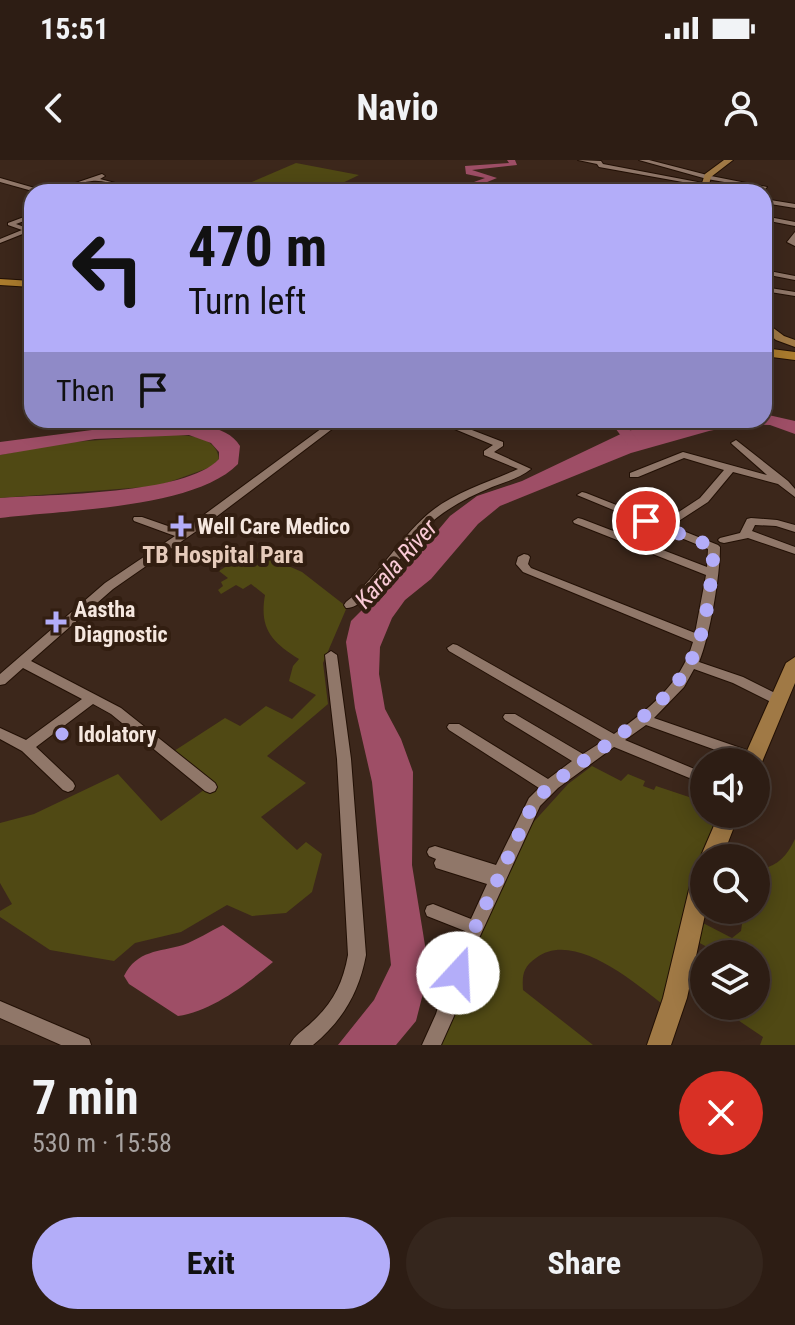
<!DOCTYPE html>
<html lang="en">
<head>
<meta charset="utf-8">
<style>
	:root { --surface:#2d1d14; --page:#35261d; --text:#f1f3f6; --muted:#a7a2a0; --line:#483b34; --accent:#b3adf9 }
	body { margin:0; font-family:"Roboto Condensed",sans-serif; background:var(--page); color:var(--text); height:100vh; display:flex; flex-direction:column; font-size:30px; white-space:nowrap }
	* { box-sizing:border-box; margin:0 }
	p { font-size:26px; color:var(--muted) }
	.icon { flex:none; width:44px; height:44px; fill:none; stroke:currentColor; stroke-width:2; stroke-linecap:round; stroke-linejoin:round }
	.map { position:relative; height:885px; overflow:hidden }
	.side { display:flex; flex-direction:column; background:var(--surface); flex:1 }
	.side>* { flex:none }
	.guide { position:absolute; left:24px; top:24px; width:748px; height:244px; border-radius:24px; box-shadow:0 4px 20px #0003,0 0 0 2px var(--line); background:#b3adf9; color:#111; overflow:hidden }
	.buttons { position:absolute; left:690px; top:588px; display:grid; gap:16px }
	.buttons a { display:grid; place-items:center; width:80px; height:80px; border-radius:50%; background:var(--surface); box-shadow:0 4px 20px #0003,0 0 0 2px var(--line); font-size:40px }
	.pin { position:absolute; display:grid; place-items:center; width:68px; height:68px; color:#fff; margin:-34px; border:4px solid #fff; border-radius:50%; box-shadow:0 2px 8px #0007 }
	.me { position:absolute; width:88px; margin:-44px; rotate:20deg; stroke-linejoin:round; filter:drop-shadow(0 0 6px #0008) }
	.turn { display:flex; align-items:center; gap:28px; height:168px; padding:0 32px; font-size:36px }
	.turn .icon { width:104px; height:104px; stroke-width:2.5 }
	.turn b { display:block; font-size:56px; line-height:68px }
	.then { display:flex; align-items:center; height:76px; padding:0 32px; background:#0003; gap:16px; font-size:30px }
	.round { display:grid; place-items:center; flex:none; width:84px; height:84px; border-radius:42px; background:var(--page) }
	.overview { display:flex; align-items:center; justify-content:space-between; height:136px; padding:0 32px }
	h1 { font-size:48px; font-weight:700; line-height:60px }
	.action { display:flex; gap:16px; margin-top:auto; padding:16px 32px }
	.action a { flex:1; height:92px; border-radius:48px; background:var(--accent); color:#111; font-size:32px; font-weight:700; line-height:92px; text-align:center }
	.action a+a { background:var(--page); color:var(--text) }
	.status { display:flex; justify-content:space-between; align-items:center; height:56px; padding:0 40px; background:var(--surface); direction:ltr }
	.status svg { height:22px; fill:currentColor }
	header { display:flex; justify-content:space-between; align-items:center; height:104px; padding:0 32px; background:var(--surface); font-size:36px; font-weight:700 }
	.map>svg:first-child { display:block }
</style>
</head>
<body>
<div class="status"><b>15:51</b><svg viewBox="0 0 49 12"><path d="M0 12V9h3v3zM5 12V6h3v6zM10 12V3h3v9zM15 12V0h3v12zM26 1h20v11H26zM47 4h2v5h-2z"/></svg></div>
<header><svg class="icon" aria-label="back" viewBox="0 0 24 24"><path d="M15 5l-7 7 7 7"/></svg>Navio<svg class="icon" aria-label="person" viewBox="0 0 24 24"><circle cx="12" cy="8" r="4"/><path d="M4 21q1-7 8-7t8 7"/></svg></header>
<div class="map">
<svg width="795" height="885" viewBox="0 0 795 885">
	<rect width="100%" height="100%" fill="#3c271b"/>
	<g fill="#504914">
		<path d="M296,3l63,12 -35,17h-50l-27,-8z"/>
		<path d="M165,275c19,0 51,-1 54,24l-8,8 -53,19 -158,12v-43l61,-12z"/>
		<path d="M250,389l52,23 45,35 -24,56 5,41 -61,52 39,27 -45,34 36,33 9,-8 16,12 -10,38 -26,21 -34,3 -25,-11 -46,27 -46,11 -21,18 -64,-11 -50,-33v-6l12,-7 -12,-21v-60l34,-9 84,-40 43,47 47,-34 -37,-34 54,-35 15,8 26,-20 26,13 24,-24 -27,-14 4,-15 6,-7c-27,-17 -40,-30 -34,-64l-14,-11 -8,5 -7,-4 -15,9 -3,-4 5,-4 -2,-4 7,-4 -9,-7 14,-9 14,4 12,-1 4,-5 -14,-4 -2,-5z"/>
		<path d="M592,606l29,15 7,-7 17,7 -2,5 11,4 2,-4 48,16v12h16l-21,55 -34,137c-29,-22 -91,-77 -129,-48 -13,9 -14,17 -13,32l70,55h-158l34,-97 61,-122 38,-42z"/>
		<path d="M795,679v206h-35l3,-8 -46,-31h39v-52h-36l-24,-13 5,-19 31,16 9,-7 3,-21h12v-37l3,-4c18,-2 28,-13 36,-30z"/>
	</g>
	<g fill="#9e4e66">
		<path d="M764,254l31,7v13l-25,-9 -27,-1 -34,7 -78,22 -131,53 -22,18 -47,55 -26,21 -13,18 -12,29 -1,27 6,35 16,30 12,33 -1,93 17,105 -13,51 -20,24h-58l36,-45 17,-35 -19,-183 -17,-74 -9,-66 5,-21 16,-16 15,-8 68,-81 27,-20 45,-15 105,-50 54,-11h83z"/>
		<path d="M161,261c24,2 66,2 79,25l-2,18c-44,45 -176,46 -238,54v-20c50,-4 186,-3 219,-39v-7l-8,-9 -22,-8 -94,4 -95,16v-13z"/>
		<path d="M223,765l50,37c-26,22 -61,49 -95,54l-49,-32 -5,-8c13,-26 35,-24 59,-31 14,-5 27,-14 40,-20z"/>
	</g>
	<g fill="none" stroke-linecap="round" stroke-linejoin="round">
		<g fill="#9e4e66" fill-rule="evenodd">
			<path d="M507,0h8l2,5 -45,5 25,8 -27,11 -1,3h-8l2,-6 22,-8 -19,-4 -1,-8 44,-3z"/>
			<path d="M609,260h13l17,22 -1,3h-10z"/>
		</g>
		<defs>
			<g id="minor">
				<path d="M578,0l23,1 2,3 105,20 -3,2 -106,-19 -2,-3z"/>
				<path d="M639,0h10l62,16 56,11 -5,5h-7l4,-4 -52,-9z"/>
				<path d="M102,14l3,2 -5,3 49,13c-18,0 -41,-13 -57,-11 -15,1 -27,11 -43,11z"/>
				<path d="M0,18l45,13 1,1h-10l-36,-10z"/>
				<path d="M704,28l14,3 1,1 -17,-1z"/>
				<path d="M764,39l31,5v4l-31,-5z"/>
				<path d="M32,54v4l-16,6 14,5v2l-30,12v-4l22,-9 -14,-5v-2z"/>
				<path d="M764,56l31,6v4l-31,-6z"/>
				<path d="M795,72v14l-8,-4z"/>
				<path d="M764,110l31,6v4l-31,-6z"/>
				<path d="M764,127l31,5v4l-31,-5z"/>
				<path d="M333,260h11l-136,103 -95,66 -82,72 90,47 94,75 2,4 -2,4 -5,2 -5,-2 -94,-77 -18,-10 -57,43 37,35 2,4 -2,4 -5,2 -5,-2 -41,-39 -22,-12v-11l26,12 56,-41 -59,-31 -18,16 -5,1v-11l105,-91 70,-47 -41,-15 -1,-2 1,-2h8l40,14z"/>
				<path d="M433,260h13l57,22v4l-9,6 37,17c-11,9 -26,13 -39,18 -26,11 -49,23 -69,43 -16,17 -54,80 -77,78l-2,-3 2,-3c32,-25 51,-61 82,-88 26,-22 59,-31 90,-45l-34,-14v-4l9,-6z"/>
				<path d="M736,280l52,41 7,8v8l-17,-13 -45,-12 -25,30 -37,24 47,19 2,2c0,29 -10,88 -21,115l44,15 40,20 2,3 -2,3h-10l-40,-20 -39,-14 -10,18 -30,31 104,36 2,4 -2,4h-9l-103,-37 -21,15 79,33v11l-90,-37 -56,41 -18,18 -66,143 -20,67 -13,29h-19l14,-31 20,-65 9,-18 -38,-15 -2,-5 2,-5 6,-2 38,15 16,-35 -51,-16 -2,-5 2,-4 -7,-3 -2,-4 2,-4 6,-2 61,19 33,-67 10,-10 -90,-58 -2,-3 2,-3h10l89,55 24,-18 -67,-41 -2,-3 2,-3h10l68,40 20,-13 -154,-90 -2,-3 6,-4 4,1 157,89c34,-24 67,-50 79,-92l-170,-70 -7,-8 2,-7 6,-3 4,1 2,2 -2,7 3,4 164,65 11,-58 -132,-52 -1,-2 5,-3 4,1 125,48 1,-18 -131,-54 5,-3 4,1 76,30 38,-25 24,-28 -40,-12 -46,19h-8v-4l53,-21 84,23 -34,-30 -2,-2z"/>
				<path d="M751,358l26,2 18,5v7l-19,-6 -21,-1 -3,6 43,16v7l-47,-16 -24,5 -4,-1 -2,-2 2,-2 20,-5 7,-14z"/>
				<path d="M331,491l6,4 14,104 15,196c-7,38 -24,66 -53,90h-23c4,-10 14,-15 22,-23 21,-19 31,-39 36,-67l-11,-196 -12,-104z"/>
				<path d="M0,841l89,38 2,6h-30l-61,-27z"/>
			</g>
			<g id="major">
				<path d="M724,0h9l-22,17 -4,15h-8l6,-18z"/>
				<path d="M764,161l20,15 11,4v7l-19,-7 -12,-10z"/>
				<path d="M795,497v26l-33,79 -6,6v-6h-14l44,-99z"/>
				<path d="M719,654h20l-17,44h-18v6l-4,-6z"/>
				<path d="M704,704v46h2l-19,88 -16,47h-24l16,-47 30,-125 3,-6z"/>
			</g>
			<g id="highway">
				<path d="M0,119l32,2v6l-32,-2z"/>
				<path d="M764,188l31,4v8l-31,-4z"/>
			</g>
		</defs>
		<use href="#minor" stroke="#221005" stroke-width="2"/>
		<use href="#major" stroke="#221005" stroke-width="2"/>
		<use href="#highway" stroke="#221005" stroke-width="2"/>
		<use href="#minor" fill="#907769" fill-rule="evenodd"/>
		<use href="#major" fill="#a07945" fill-rule="evenodd"/>
		<use href="#highway" fill="#aa7b2d" fill-rule="evenodd"/>
	</g>
	<g fill="none" stroke-linecap="round" stroke-linejoin="round">
		<path stroke="#b3adf9" stroke-width="14" stroke-dasharray="0 25.2" d="M458,813l7,-24 69,-147c19,-21 44,-37 67,-53 91,-66 104,-89 113,-202l-68,-26"/>
	</g>
	<g fill="#b3adf9" stroke="#321e11" stroke-width="3">
		<path d="M177 354h8v8h8v8h-8v8h-8v-8h-8v-8h8z"/>
		<path d="M52 450h8v8h8v8h-8v8h-8v-8h-8v-8h8z"/>
		<circle cx="62" cy="574" r="8"/>
	</g>
	<g text-anchor="middle" dominant-baseline="central" stroke-width="8" stroke-linejoin="round" paint-order="stroke">
		<g font-size="22" font-weight="bold" fill="#f5e7df" stroke="#321e11" text-anchor="start">
			<text x="197" y="366">Well Care Medico</text>
			<text x="74" y="449">Aastha<tspan x="74" dy="25">Diagnostic</tspan></text>
			<text x="78" y="574">Idolatory</text>
		</g>
		<g font-size="24" font-weight="bold" fill="#e6cbbb" stroke="#321e11">
			<text x="223" y="395">TB Hospital Para</text>
		</g>
		<g font-size="24" font-style="italic" fill="#facad6" stroke="#321e11">
			<text transform="translate(396 404) rotate(-48)">Karala River</text>
		</g>
	</g>
</svg>
<div class="buttons">
<a><svg class="icon" aria-label="sound" viewBox="0 0 24 24"><path d="M4 9h4l5-4v14l-5-4H4zM17 9q2 3 0 6"/></svg></a>
<a><svg class="icon" aria-label="search" viewBox="0 0 24 24"><circle cx="10" cy="10" r="6"/><path d="M15 15l6 6"/></svg></a>
<a><svg class="icon" aria-label="layers" viewBox="0 0 24 24"><path d="M12 4l9 5-9 5-9-5zM3 14l9 5 9-5"/></svg></a>
</div>
<div class="pin" style="left:646px;top:361px;background:#d93025"><svg class="icon" aria-label="arrive" viewBox="0 0 24 24"><path d="M6 21V4h12l-3 4 3 4H6"/></svg></div>
<svg class="me" style="left:458px;top:813px" viewBox="-20 -20 40 40"><circle r="19" fill="#fff"/><path d="M0-13L10 11 0 6-10 11z" fill="#b3adf9"/></svg>
<div class="guide">
<div class="turn"><svg class="icon" aria-label="left" viewBox="0 0 24 24"><path d="M17 20v-9H6M10 6l-5 5 5 5"/></svg><div><b>470 m</b>Turn left</div></div>
<div class="then">Then<svg class="icon" aria-label="arrive" viewBox="0 0 24 24"><path d="M6 21V4h12l-3 4 3 4H6"/></svg></div>
</div>
</div>
<section class="side">
<div class="overview"><div><h1>7 min</h1><p>530 m · 15:58</p></div><a class="round" style="background:#d93025;color:#fff"><svg class="icon" aria-label="close" viewBox="0 0 24 24"><path d="M6 6l12 12M18 6L6 18"/></svg></a></div>
<div class="action"><a>Exit</a><a>Share</a></div>
</section>
</body>
</html>
